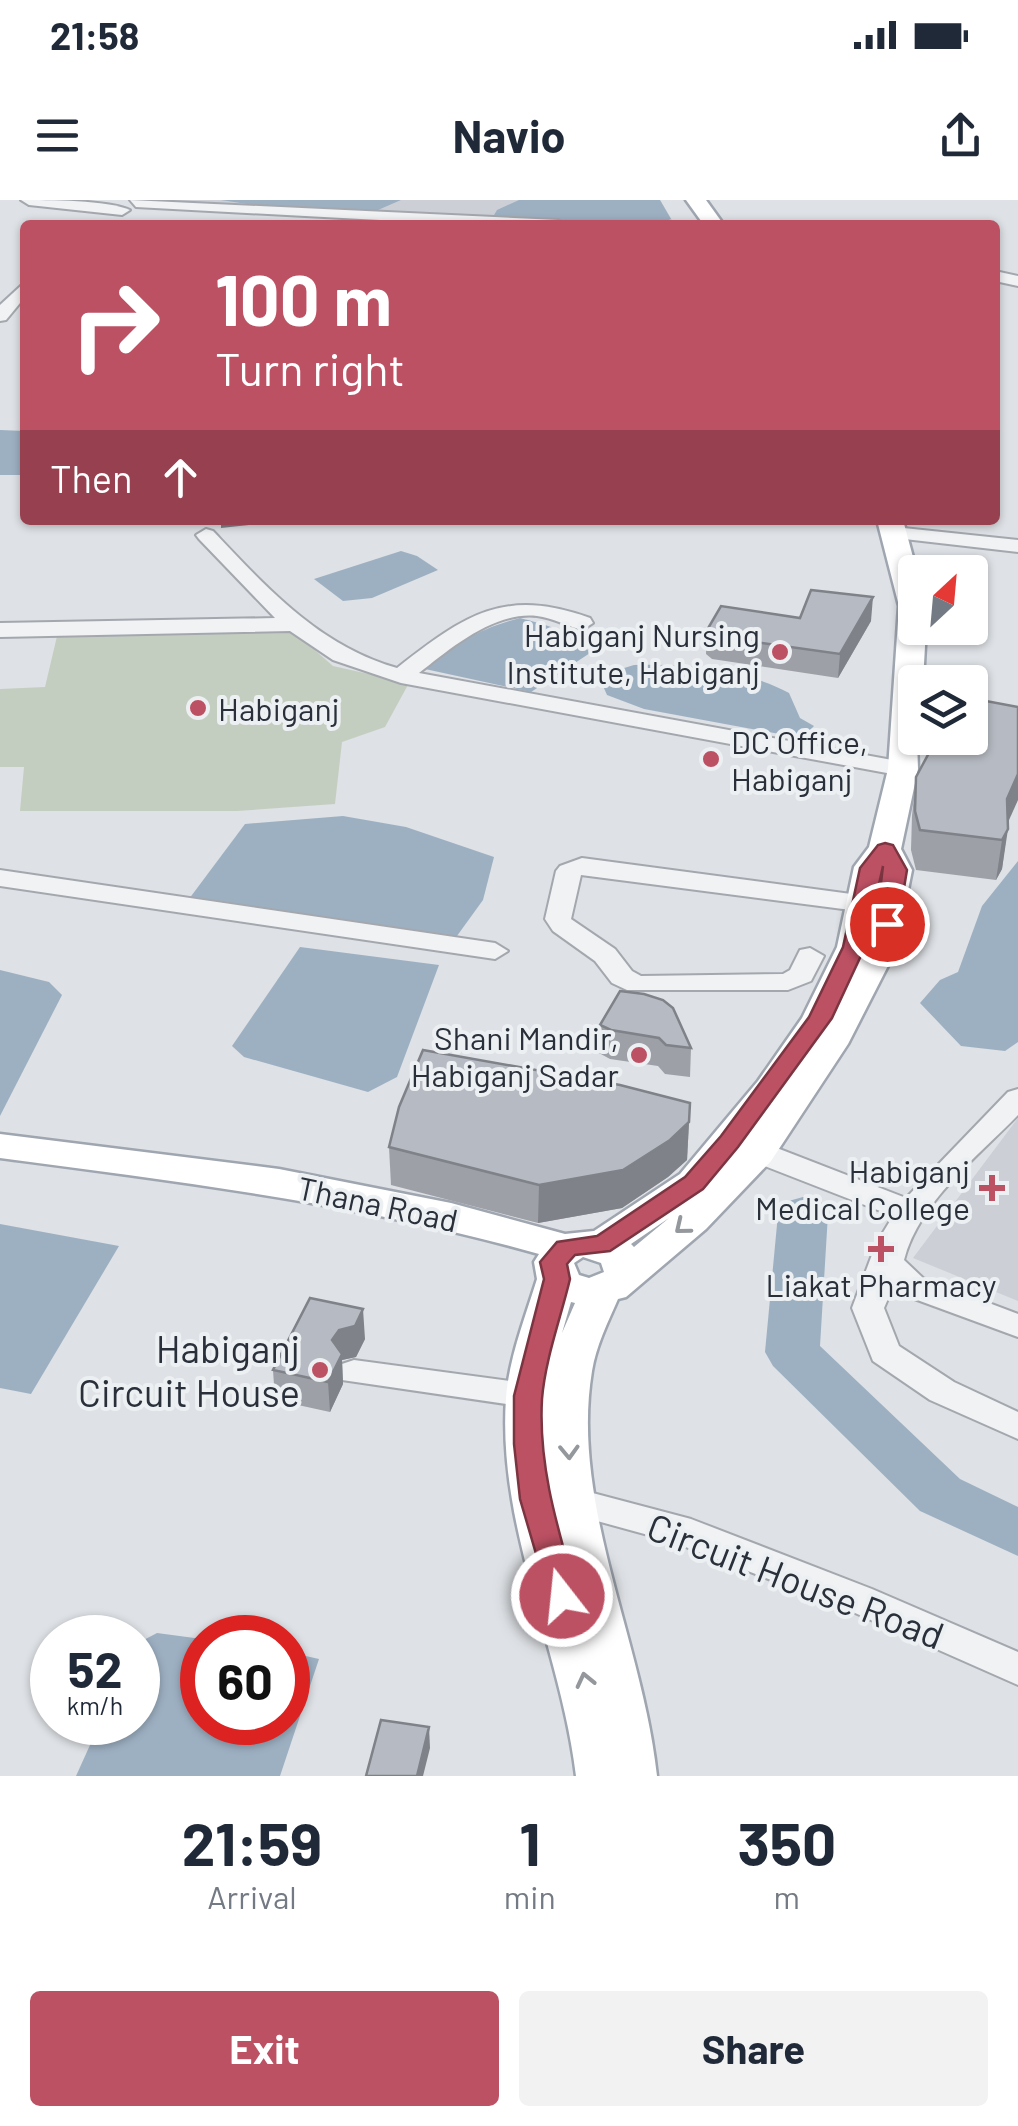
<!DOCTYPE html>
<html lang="en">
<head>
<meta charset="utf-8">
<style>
	:root { --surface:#fff; --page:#f2f2f3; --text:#1f2937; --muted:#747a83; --accent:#bd5164 }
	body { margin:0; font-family:Barlow,sans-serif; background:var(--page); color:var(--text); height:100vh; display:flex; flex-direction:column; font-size:38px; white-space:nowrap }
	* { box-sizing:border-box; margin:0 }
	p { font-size:32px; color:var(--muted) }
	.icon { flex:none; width:55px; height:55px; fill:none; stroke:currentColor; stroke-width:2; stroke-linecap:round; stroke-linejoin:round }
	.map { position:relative; height:1576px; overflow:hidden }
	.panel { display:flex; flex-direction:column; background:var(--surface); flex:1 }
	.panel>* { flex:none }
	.banner { position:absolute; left:20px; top:20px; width:980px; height:305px; border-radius:10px; box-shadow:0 2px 8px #0004; background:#bd5164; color:#fff; overflow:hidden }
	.needle { width:65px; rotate:26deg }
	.tools { position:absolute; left:898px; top:355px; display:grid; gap:20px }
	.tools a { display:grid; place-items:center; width:90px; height:90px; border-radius:10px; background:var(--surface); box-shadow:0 2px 8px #0004; font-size:50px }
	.speed { position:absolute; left:30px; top:1415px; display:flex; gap:20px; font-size:50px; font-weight:700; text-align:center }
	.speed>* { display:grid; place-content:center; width:130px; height:130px; border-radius:50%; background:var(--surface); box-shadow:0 2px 8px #0004; line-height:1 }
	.speed small { font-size:25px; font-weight:400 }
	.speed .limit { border:15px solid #d22; background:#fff; color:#111 }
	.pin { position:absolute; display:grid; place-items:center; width:85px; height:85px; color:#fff; margin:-42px; border:5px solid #fff; border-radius:50%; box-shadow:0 2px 10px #0007 }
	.me { position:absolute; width:110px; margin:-55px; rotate:344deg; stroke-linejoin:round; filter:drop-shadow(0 0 8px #0008) }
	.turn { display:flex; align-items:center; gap:35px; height:210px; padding:0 30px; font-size:45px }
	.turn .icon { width:130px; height:130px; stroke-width:2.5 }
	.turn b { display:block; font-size:70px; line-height:85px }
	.then { display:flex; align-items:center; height:95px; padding:0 30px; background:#0003; gap:20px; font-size:38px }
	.eta { display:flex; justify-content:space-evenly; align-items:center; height:170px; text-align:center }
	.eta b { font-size:60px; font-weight:700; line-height:70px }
	.action { display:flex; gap:20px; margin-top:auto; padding:20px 30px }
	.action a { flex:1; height:115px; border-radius:10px; background:var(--accent); color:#fff; font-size:40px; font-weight:700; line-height:115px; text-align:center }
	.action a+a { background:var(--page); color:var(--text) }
	.status { display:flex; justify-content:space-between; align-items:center; height:70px; padding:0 50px; background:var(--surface); direction:ltr }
	.status svg { height:28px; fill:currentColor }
	header { display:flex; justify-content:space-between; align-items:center; height:130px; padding:0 30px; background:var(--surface); font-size:45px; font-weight:700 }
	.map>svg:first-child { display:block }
</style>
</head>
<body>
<div class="status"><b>21:58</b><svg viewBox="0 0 49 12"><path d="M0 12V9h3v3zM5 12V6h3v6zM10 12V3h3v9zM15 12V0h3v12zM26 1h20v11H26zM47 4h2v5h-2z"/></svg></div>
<header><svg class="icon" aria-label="menu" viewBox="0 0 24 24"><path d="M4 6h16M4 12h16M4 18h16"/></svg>Navio<svg class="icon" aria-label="share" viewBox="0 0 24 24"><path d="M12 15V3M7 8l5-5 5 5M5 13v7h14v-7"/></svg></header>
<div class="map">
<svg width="1018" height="1576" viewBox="0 0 1018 1576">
	<rect width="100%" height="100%" fill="#dee1e5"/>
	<g fill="#ccd0d6">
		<path d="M163,0h497l15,25h-155l-358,-21z"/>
		<path d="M1018,918v183l-105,-43z"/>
	</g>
	<path fill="#c4cec0" d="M284,423l49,43 76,17 -24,44 -43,15 -7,62 -98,7h-217l4,-44h-24v-78l45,-2 13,-55z"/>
	<g fill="#9db0c2">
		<path d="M221,0h180l-23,10 -13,1 -105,-5z"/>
		<path d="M519,0h141l11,19c-21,11 -153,5 -177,-4l3,-5z"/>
		<path d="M0,230l25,1v44h-25z"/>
		<path d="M401,351l16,5 21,14 -66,28 -29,3 -29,-22z"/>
		<path d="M520,418c23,6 57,14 70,35l-59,39 -106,-23c30,-26 56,-41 95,-51z"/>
		<path d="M634,465c49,-2 111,4 155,28l11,25 14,8 -7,7 -22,2 -141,-26 -37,-14 -4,-9 18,-17z"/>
		<path d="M343,616l63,11 88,30 -11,43 -34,47 -266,-40 62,-83z"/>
		<path d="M1018,661v181l-13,9 -44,-5 -41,-43 20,-23 18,-8 24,-66z"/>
		<path d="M300,747l139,18 -42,112 -29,15 -124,-35 -12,-11z"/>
		<path d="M0,770l49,12 13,13 -62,121z"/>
		<path d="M0,1024l119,22 -88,148 -31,-6z"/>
		<path d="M157,1433l45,6v83h86v-70l31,7 -39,117h-204l24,-53 38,-1v-79z"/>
	</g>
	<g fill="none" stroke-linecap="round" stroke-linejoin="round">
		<path fill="#9db0c2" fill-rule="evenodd" d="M803,997l18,5 7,12 -8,132 140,133 58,28v49l-98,-45 -147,-145 -8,-14 13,-138 7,-12z"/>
		<defs>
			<g id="minor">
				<path d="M21,0c28,0 86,0 109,10l-8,5 -93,-10z"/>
				<path d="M130,0l428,20 8,5h-93l-337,-18z"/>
				<path d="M995,71l23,5v10l-23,-5z"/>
				<path d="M25,82v15l-19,23 -6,1v-16z"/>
				<path d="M894,327l124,13v12l-131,-15v-8z"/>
				<path d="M206,329l7,2c54,57 106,115 184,137 68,-53 107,-81 193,-50l3,5 -11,7c-15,-4 -29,-12 -45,-14 -43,-5 -86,32 -118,57l484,89 12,7 -12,7 -502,-93 -68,-23 -43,-29 -290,6v-14l275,-5 -76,-79 -3,-4z"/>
				<path d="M582,658l284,38 13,8 -13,8 -285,-37 -10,44 44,30 17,22 9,5 142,-2 7,-4 10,-20 10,-2 14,8 -13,25 -23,9h-161l-15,-7 -17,-22 -42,-30 -8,-12 11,-48 4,-5z"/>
				<path d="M0,670l495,73 13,8 -13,8 -495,-73z"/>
				<path d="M1018,889v26c-41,42 -99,87 -114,145l19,18 95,36v23l-117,-43 -8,-7 -9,21 15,38 55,36 64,30v27l-88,-39 -57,-39 -21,-53 24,-64 17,-28 -164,-64 -4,-7 4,-7h22l155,60 102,-106z"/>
				<path d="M354,1160l186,25 12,3 5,9 -5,9 -12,3 -198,-29 -5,-8 5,-8z"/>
				<path d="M570,1287l121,32 181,70 146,63v33l-172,-76 -176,-68 -113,-31 -5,-10 5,-10z"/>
			</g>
			<g id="major">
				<path d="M686,0h20l18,25h-20z"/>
				<path d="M877,320h26l14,52 -2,56h11l-3,54h-8l3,87 -17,80 11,21 -16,80 -48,94 -77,117 -65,68 -80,68 -8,2c-10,23 -22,47 -26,72 -22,133 51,271 65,405h-81c-15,-126 -79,-249 -70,-378 3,-40 19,-80 31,-119l-3,-17 5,-8c-177,-50 -357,-72 -539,-96v-24l279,35 172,34 114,31 29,-3 86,-57 78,-93 44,-63 35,-71 17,-80 15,-20 19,-78 11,-163zM669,1018l-35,29 -3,-3zM583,1057l18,6 3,9 -15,6 -10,-3 -5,-12zM571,1102l4,1 -13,30z"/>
			</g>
		</defs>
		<use href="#minor" stroke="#a4a8ae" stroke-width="4"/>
		<use href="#major" stroke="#9fa6b0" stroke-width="5"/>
		<use href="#minor" fill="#f0f2f4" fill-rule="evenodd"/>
		<use href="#major" fill="#fff" fill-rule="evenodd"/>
	</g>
	<g fill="#9da0a7">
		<path d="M800,418l71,3 -33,57 -126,-19 -6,-5 1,-24z"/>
		<path d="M916,577l92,46 -6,46 -6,11 -80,-10 -5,-20 1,-34z"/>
		<path d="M620,791l71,57 -1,29 -25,-3 -7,-8 -48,-7 -11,-6 1,-28z"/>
		<path d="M690,903l-3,57 -19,17 -46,31 -84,15 -147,-38 -2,-38z"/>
		<path d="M365,1139l-9,18 -14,3 1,24 -13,28 -55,-12 -2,-30z"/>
	</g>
	<g fill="#7f8288">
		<path d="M221,320h76l-76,8z"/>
		<path d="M873,397l-2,24 -33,57 2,-24z"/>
		<path d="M1018,574v26l-17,38 6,-39z"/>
		<path d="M1008,629l-6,40 -6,11 6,-40z"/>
		<path d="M689,922l-2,38 -19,17 -46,31 -84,15 1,-38z"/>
		<path d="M363,1109l2,30 -9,18 -14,3 1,24 -13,28 -2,-30 4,-42 7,-10z"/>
		<path d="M429,1527l1,21 -7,28h-6z"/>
	</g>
	<g fill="#b6bac2" stroke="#7f8288" stroke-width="2.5">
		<path d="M930,360l40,4 -1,8h-41z"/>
		<path d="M811,390l62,7 -33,57 -127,-18 -6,-6 14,-24 79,12z"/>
		<path d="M970,498l48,9v67l-11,25 1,30 -6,11 -82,-10 -5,-19 1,-34 21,-39h33z"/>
		<path d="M620,791l24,3 19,6 10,8 18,40 -25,-3 -7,-7 -48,-8 -11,-5z"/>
		<path d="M423,850l197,35 70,18 -1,19 -19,18 -47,30 -84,15 -150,-38 10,-40z"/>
		<path d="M310,1098l53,11 -8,17 -16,4 -7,10 10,14 -14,28 -55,-12z"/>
		<path d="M381,1520l48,7 -12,49h-51z"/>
	</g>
	<defs><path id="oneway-chevron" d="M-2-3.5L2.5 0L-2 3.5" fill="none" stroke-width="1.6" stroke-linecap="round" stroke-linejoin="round" transform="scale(2.5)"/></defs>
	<g stroke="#94989c">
		<use href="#oneway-chevron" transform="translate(682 1027) rotate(141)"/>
		<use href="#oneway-chevron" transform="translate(569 1252) rotate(88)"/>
		<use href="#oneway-chevron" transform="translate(585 1480) rotate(-103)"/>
	</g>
	<path fill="#bd5164" stroke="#7b3541" stroke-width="2.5" d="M885,643l8,2 14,25 -9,54 -11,7 -11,-7 7,-58 -18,81 -33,71 -94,129 -35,42 -93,62 -35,4 -8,9 3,15c-9,38 -25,81 -28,120 -4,69 17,133 35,197l-4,9 -11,3 -11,-3 -31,-106 -6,-55v-48l30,-117 -4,-17 17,-20 40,-6 88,-59 36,-41 88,-119 34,-70 17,-79 18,-23z"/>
	<g fill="#bd5164" stroke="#edf0f3" stroke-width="4">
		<circle cx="780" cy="452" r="10"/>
		<circle cx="198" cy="508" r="10"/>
		<circle cx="711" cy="559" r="10"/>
		<circle cx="639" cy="855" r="10"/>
		<path d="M987 973h10v10h10v10h-10v10h-10v-10h-10v-10h10z"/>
		<path d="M876 1034h10v10h10v10h-10v10h-10v-10h-10v-10h10z"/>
		<circle cx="320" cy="1170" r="10"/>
	</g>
	<g text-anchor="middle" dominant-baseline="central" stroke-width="8" stroke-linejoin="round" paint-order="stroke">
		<g font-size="32" fill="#29303a" stroke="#edf0f3" text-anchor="end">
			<text x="760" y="434">Habiganj Nursing<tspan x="760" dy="37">Institute, Habiganj</tspan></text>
			<text x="218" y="508" text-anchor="start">Habiganj</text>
			<text x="731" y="541" text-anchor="start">DC Office,<tspan x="731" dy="37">Habiganj</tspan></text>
			<text x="619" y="837">Shani Mandir,<tspan x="619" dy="37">Habiganj Sadar</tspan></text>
			<text x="970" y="970">Habiganj<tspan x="970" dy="37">Medical College</tspan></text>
			<text x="881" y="1084" text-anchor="middle">Liakat Pharmacy</text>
		</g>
		<g font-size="32" fill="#29303a" stroke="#edf0f3">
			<text transform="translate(378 1003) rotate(12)">Thana Road</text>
		</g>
		<g font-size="38" fill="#29303a" stroke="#edf0f3" text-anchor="end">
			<text x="300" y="1148">Habiganj<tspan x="300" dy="44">Circuit House</tspan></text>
		</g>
		<g font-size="38" fill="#29303a" stroke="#edf0f3">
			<text transform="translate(796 1380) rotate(21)">Circuit House Road</text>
		</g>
	</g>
</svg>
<div class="tools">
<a><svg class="needle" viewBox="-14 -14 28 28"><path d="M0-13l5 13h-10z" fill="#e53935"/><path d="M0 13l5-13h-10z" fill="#747a83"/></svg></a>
<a><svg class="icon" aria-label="layers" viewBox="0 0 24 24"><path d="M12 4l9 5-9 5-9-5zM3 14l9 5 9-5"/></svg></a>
</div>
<div class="speed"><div>52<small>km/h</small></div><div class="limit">60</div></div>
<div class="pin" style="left:887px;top:724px;background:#d93025"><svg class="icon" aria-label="arrive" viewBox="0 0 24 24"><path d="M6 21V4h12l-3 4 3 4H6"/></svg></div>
<svg class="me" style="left:562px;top:1396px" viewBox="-20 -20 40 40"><circle r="17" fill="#bd5164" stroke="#fff" stroke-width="3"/><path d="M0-11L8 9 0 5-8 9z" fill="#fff"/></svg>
<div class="banner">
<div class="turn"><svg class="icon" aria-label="right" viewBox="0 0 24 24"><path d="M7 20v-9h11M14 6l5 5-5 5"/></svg><div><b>100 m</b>Turn right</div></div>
<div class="then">Then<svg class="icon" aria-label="ahead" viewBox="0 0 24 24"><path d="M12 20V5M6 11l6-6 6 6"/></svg></div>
</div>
</div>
<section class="panel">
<div class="eta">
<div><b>21:59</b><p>Arrival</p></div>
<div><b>1</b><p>min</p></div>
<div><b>350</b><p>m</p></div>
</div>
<div class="action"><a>Exit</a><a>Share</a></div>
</section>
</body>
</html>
